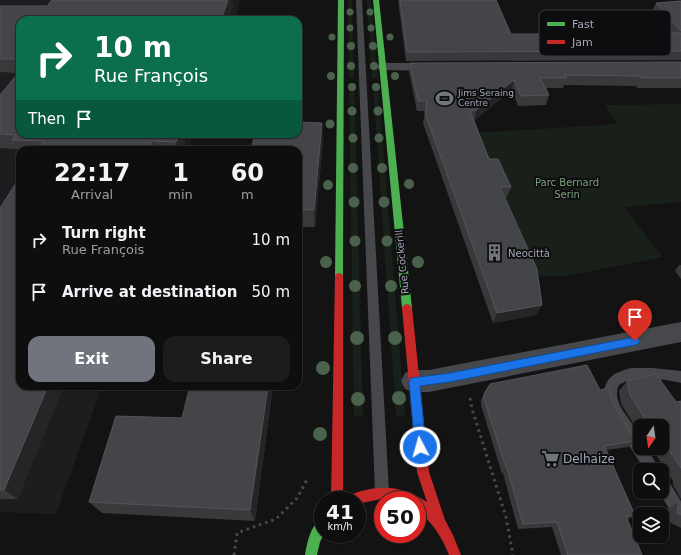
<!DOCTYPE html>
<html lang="en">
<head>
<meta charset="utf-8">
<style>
	:root { --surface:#0e0e0e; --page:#1c1c1c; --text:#f1f3f6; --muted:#9b9c9e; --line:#2e2e2e; --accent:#70747d }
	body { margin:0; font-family:"DejaVu Sans",sans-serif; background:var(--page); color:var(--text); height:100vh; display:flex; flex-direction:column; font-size:15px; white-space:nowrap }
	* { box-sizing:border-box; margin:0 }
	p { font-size:13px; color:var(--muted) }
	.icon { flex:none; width:22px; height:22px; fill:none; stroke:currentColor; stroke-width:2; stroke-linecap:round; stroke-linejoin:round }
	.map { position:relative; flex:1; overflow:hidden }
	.sheet { position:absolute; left:16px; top:146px; width:286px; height:244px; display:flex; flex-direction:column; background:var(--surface); border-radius:12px; box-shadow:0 1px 3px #0004,0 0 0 1px var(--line) }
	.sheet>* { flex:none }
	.guide { position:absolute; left:16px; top:16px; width:286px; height:122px; border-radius:12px; box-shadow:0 1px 3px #0004,0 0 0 1px var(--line); background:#0b6e4f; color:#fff; overflow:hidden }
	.needle { width:26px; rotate:193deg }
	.buttons { position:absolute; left:633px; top:419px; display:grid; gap:8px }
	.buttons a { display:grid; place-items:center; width:36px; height:36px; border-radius:8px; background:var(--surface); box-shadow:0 1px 3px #0004,0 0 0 1px var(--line); font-size:20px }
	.speed { position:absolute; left:314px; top:491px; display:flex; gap:8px; font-size:20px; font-weight:700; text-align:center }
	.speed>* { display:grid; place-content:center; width:52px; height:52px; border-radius:50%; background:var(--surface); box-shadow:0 1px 3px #0004,0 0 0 1px var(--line); line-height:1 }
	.speed small { font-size:10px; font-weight:400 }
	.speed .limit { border:6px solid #d22; background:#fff; color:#111 }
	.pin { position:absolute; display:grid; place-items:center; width:34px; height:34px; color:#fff; margin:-41px -17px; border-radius:50% 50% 50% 0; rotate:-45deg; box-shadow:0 0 4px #0007 }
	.pin .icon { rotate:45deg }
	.me { position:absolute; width:44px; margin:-22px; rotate:354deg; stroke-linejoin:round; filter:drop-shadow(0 0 3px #0008) }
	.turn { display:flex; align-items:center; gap:14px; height:84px; padding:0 12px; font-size:18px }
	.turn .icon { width:52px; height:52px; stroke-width:2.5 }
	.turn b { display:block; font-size:28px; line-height:34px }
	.then { display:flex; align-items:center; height:38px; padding:0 12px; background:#0003; gap:8px; font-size:15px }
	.eta { display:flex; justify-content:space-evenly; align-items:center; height:68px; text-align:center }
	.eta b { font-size:24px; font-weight:600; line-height:28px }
	.primary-button { display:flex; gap:8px; margin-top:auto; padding:8px 12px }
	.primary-button a { flex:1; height:46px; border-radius:12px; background:var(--accent); color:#fff; font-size:16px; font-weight:600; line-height:46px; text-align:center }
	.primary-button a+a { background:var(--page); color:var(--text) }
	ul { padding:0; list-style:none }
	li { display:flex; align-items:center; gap:12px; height:52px; padding:0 12px }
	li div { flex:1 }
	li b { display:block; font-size:15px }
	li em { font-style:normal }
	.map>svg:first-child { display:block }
</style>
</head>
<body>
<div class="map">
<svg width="681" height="555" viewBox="0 0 681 555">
	<rect width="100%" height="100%" fill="#131313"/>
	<path fill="#1d1d1f" d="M0,0h241l-7,20h-214v114h174l-6,16h-168v236h82l-46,128 -56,-2z"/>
	<g fill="#19201a">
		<path d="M348,0h4l2,78h-5z"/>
		<path d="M367,0h4l7,78h-6z"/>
		<path d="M349,83h5l9,333h-9z"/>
		<path d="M373,83h5l27,333h-9z"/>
		<path d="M681,104v98l-57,5 39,50 -101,20 -30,-2 -34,-77 10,-1 -13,-28h-8l-13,-36 144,-9 -13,-19z"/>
	</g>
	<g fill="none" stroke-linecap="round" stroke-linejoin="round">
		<g stroke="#484a4d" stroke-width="3" stroke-dasharray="2.5 4" stroke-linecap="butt">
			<path d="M470,398l2,11 34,108 7,38"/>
			<path d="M234,555l3,-22 39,-14 21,-21 11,-20"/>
		</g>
		<g fill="#46484c" fill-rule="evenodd">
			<path d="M356,0h6l27,492 -2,5 -5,2 -5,-2 -2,-5z"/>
			<path d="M631,368h22l28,3v12c-19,-4 -44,-9 -62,2 -9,18 14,35 20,50 2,4 1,9 1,13h7l13,22h-15c-11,-18 -40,-57 -41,-77 0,-5 3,-13 7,-16 5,-5 13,-7 20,-9z"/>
			<path d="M662,477l5,2 14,22v22l-5,-3 -17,-28h3z"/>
		</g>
		<g fill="#46484c" fill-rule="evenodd">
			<path d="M384,63h56l5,1 2,3 -2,3 -5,1 -61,-1 -2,-3 2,-3z"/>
			<path d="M681,322v20l-252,50h-15l-9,-3 -4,-8 4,-8 9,-3h15z"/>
		</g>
		<g fill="#4caf50" fill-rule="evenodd">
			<path d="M338,0h6l-1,276 -1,2h-6l-1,-2z"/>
			<path d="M373,0h6l33,308 -2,3h-6l-2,-3z"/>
			<path d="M323,518v16h1l-4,8 -3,13h-12c2,-12 6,-32 18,-37z"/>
		</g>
		<g fill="#c62828" fill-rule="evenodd">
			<path d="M339,273l3,1 1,2v224h-12l4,-224 1,-2z"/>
			<path d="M407,304l3,1 2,3 17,164 16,48 8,15 8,20h-12c-7,-18 -17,-33 -32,-45v-10l-36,-1 -24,5v-4h-12l2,-4c29,-12 54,-12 80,6l-10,-30 -15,-164 2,-3z"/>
		</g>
	</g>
	<g fill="#4a624b">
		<circle cx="350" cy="12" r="3.5"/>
		<circle cx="370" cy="12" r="3.5"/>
		<circle cx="350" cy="28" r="3.5"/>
		<circle cx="371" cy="28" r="3.5"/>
		<circle cx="332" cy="37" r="3.5"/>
		<circle cx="390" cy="37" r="3.5"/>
		<circle cx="351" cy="46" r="4"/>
		<circle cx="373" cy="46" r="4"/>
		<circle cx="351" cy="66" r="4"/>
		<circle cx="374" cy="66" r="4"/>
		<circle cx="331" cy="76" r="4"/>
		<circle cx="395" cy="76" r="4"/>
		<circle cx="352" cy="87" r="4"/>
		<circle cx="376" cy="87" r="4"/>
		<circle cx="352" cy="111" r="4.5"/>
		<circle cx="378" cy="111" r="4.5"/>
		<circle cx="330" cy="124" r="4.5"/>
		<circle cx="353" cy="138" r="4.5"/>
		<circle cx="379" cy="138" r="4.5"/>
		<circle cx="353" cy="168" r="5"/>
		<circle cx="382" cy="168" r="5"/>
		<circle cx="409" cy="184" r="5"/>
		<circle cx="328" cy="185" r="5"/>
		<circle cx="354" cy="202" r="5.5"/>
		<circle cx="384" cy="202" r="5.5"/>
		<circle cx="355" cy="241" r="5.5"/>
		<circle cx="387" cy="241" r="5.5"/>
		<circle cx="326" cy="262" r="6"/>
		<circle cx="418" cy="262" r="6"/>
		<circle cx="355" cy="286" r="6"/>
		<circle cx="391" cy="286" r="6"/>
		<circle cx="357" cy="338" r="7"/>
		<circle cx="395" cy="338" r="7"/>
		<circle cx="323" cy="368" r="7"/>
		<circle cx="399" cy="398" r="7"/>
		<circle cx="358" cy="399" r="7"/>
		<circle cx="320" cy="434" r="7"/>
	</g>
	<g fill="#39393c">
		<path d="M52,0h180l1,5 -6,15h-207v114h168l-6,16h-162v4l-3,-5 -17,-1v-53l19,-22 -19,-1v-66h47z"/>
		<path d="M398,0h98l15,34 42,5h108l3,-6h6l-18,-21 4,-9 25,-2v59l-275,1z"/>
		<path d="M681,62v26h-44l-1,-2 -72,-1 -1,3h-17l3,7 -3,10 -28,1 -6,-16 -38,30 15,39 22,28 -4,10h-2l32,118 -44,8 -70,-200 2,-12h-8l-8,-39 1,-9z"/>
		<path d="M323,140l-8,87h-17v-77z"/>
		<path d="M0,208l18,291h-18z"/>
		<path d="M679,265h2v14l-6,-8z"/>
		<path d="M627,381l49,21 5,-1v98l-8,-14v-4l-21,-33h10v-22h-22v8l-19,-30 -2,-13z"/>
		<path d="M273,386l-18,135 -153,-8 -13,-11 93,-84z"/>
		<path d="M600,390l14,15 21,36 -7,6 -21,3 28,65 -8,5 15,35h-81l-9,-28 -34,2 -15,-56 -1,1 -21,-69v-5l3,-6z"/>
		<path d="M679,502l2,3v23l-16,-8 2,-11z"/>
	</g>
	<g fill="#252526">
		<path d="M228,0h4l1,5 -6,15h-6z"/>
		<path d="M514,80l-2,10 -38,31 2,-11z"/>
		<path d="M322,123l1,17 -8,87 -1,-17z"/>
		<path d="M179,134h9l-6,16h-4l-2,-8z"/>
		<path d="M152,141l3,9h-7z"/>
		<path d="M542,305l-5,10 -44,8 4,-10z"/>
		<path d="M48,386h16l-46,113 -14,-9z"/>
		<path d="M268,386h5l-18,135 -5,-11z"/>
		<path d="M506,468h1l-4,5 -1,1z"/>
	</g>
	<g fill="#444549" stroke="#53555a">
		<path d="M52,0h176l-7,20h-201v39h-20v-53h47z"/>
		<path d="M400,0h96l15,34h39l3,5h116l-5,-6h17v18l-274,1z"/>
		<path d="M681,1v30l-25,-28z"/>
		<path d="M681,62v16h-39l-2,-2 -75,-1 2,3h-27l9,17 -28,1 -7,-16 -38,30 -6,1 19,48h9l13,28h-11l37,82 5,36 -45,8 -72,-200 2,-12h-9l-8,-38z"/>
		<path d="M20,71v63h159l-3,8 -24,-1 -4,9h-110l6,-9 -32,-1 4,-5 -16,-1v-39z"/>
		<path d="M298,122l24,1 -8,87 -16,-1v-59h-47l4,-16h43z"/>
		<path d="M20,177v209h28l-44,104h-4v-282z"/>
		<path d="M587,365l13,25 8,-2 6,17 21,36 -31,5 31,69 -9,1 16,39h-74l-11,-33 -34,2 -16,-56h-1l-22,-69v-5l6,-10z"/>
		<path d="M656,374l20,28 5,-1v67l-19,-29v-13h-12l-20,-31 -3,-14z"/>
		<path d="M190,386h78l-18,124 -161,-8 27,-86 66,2z"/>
		<path d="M679,502l2,3v10l-4,-2z"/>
	</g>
	<path fill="#1a73e8" stroke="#114b97" d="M635,337l3,1 2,3 -2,3 -3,1 -185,37 -30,4 6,61 -2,4 -4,1 -4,-1 -1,-4 -6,-65 2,-4 39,-5z"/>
	<defs>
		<symbol id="stadium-bare" viewBox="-9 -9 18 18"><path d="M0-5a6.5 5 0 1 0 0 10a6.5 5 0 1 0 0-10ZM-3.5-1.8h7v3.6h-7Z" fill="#70747d" stroke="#0d0d0f" stroke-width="2.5" paint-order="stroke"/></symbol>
		<symbol id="building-bare" viewBox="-9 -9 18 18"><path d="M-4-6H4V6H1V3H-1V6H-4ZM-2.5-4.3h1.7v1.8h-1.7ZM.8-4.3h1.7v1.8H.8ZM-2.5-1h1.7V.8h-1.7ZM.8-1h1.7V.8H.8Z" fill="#70747d" stroke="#0d0d0f" stroke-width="2.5" paint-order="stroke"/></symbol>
		<symbol id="supermarket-bare" viewBox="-9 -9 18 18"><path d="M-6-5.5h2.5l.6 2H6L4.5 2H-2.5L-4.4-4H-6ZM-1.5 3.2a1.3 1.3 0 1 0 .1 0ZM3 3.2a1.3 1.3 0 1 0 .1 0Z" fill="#70747d" stroke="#0d0d0f" stroke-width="2.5" paint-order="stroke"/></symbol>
	</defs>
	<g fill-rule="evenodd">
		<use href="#stadium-bare" x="432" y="86" width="25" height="25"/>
		<use href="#building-bare" x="482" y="240" width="25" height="25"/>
		<use href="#supermarket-bare" x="538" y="446" width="25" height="25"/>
	</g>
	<g text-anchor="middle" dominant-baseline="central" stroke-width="4" stroke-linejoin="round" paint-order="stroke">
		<g font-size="9" fill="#a2a8b6" stroke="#0d0d0f" text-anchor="start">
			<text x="458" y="93">Jims Seraing<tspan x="458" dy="10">Centre</tspan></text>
		</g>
		<g font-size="10" fill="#77a378" stroke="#0d0d0f">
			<text x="567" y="182">Parc Bernard<tspan x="567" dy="12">Serin</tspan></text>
		</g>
		<g font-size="10" fill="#a2a8b6" stroke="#0d0d0f" text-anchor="start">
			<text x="508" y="253">Neocittà</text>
		</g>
		<g font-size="10" fill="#a2a8b6" stroke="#0d0d0f">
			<text transform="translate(402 262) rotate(-96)">Rue Cockerill</text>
		</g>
		<g font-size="12" fill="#a2a8b6" stroke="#0d0d0f" text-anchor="start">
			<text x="563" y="459">Delhaize</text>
		</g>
	</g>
	<rect x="539" y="10" width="132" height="46" rx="6" fill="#0d0d0f" stroke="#3a3c41" stroke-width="1"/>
	<rect x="547" y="22" width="18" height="4" fill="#4caf50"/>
	<rect x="547" y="40" width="18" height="4" fill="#c62828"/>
	<g font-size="11" fill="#a2a8b6">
		<text x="572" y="28">Fast</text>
		<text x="572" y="46">Jam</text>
	</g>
</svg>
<div class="buttons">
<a><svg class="needle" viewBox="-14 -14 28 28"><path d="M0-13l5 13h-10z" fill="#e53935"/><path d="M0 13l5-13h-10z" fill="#9b9c9e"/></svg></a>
<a><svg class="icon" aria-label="search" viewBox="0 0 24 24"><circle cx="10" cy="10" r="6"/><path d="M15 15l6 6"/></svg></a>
<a><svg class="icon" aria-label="layers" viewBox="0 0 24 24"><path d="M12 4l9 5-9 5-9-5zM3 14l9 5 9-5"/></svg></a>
</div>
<div class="speed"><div>41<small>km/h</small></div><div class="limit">50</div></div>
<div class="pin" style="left:635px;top:341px;background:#d93025"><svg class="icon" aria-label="arrive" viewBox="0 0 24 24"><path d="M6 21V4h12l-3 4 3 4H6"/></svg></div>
<svg class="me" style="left:420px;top:447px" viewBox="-20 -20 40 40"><circle r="17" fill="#1a73e8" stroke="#fff" stroke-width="3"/><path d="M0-11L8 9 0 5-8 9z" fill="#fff"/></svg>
<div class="guide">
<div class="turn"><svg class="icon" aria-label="right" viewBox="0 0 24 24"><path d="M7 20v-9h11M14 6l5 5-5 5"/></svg><div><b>10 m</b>Rue François</div></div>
<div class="then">Then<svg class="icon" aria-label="arrive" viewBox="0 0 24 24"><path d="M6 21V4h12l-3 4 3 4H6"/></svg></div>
</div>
<section class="sheet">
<div class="eta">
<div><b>22:17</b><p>Arrival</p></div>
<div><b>1</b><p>min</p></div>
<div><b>60</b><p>m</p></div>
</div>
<ul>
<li><svg class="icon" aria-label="right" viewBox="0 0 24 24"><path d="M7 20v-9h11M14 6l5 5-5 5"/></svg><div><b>Turn right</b><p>Rue François</p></div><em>10 m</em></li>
<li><svg class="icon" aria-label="arrive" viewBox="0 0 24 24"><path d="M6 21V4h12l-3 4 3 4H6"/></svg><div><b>Arrive at destination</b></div><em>50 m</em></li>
</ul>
<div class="primary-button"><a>Exit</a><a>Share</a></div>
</section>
</div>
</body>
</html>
